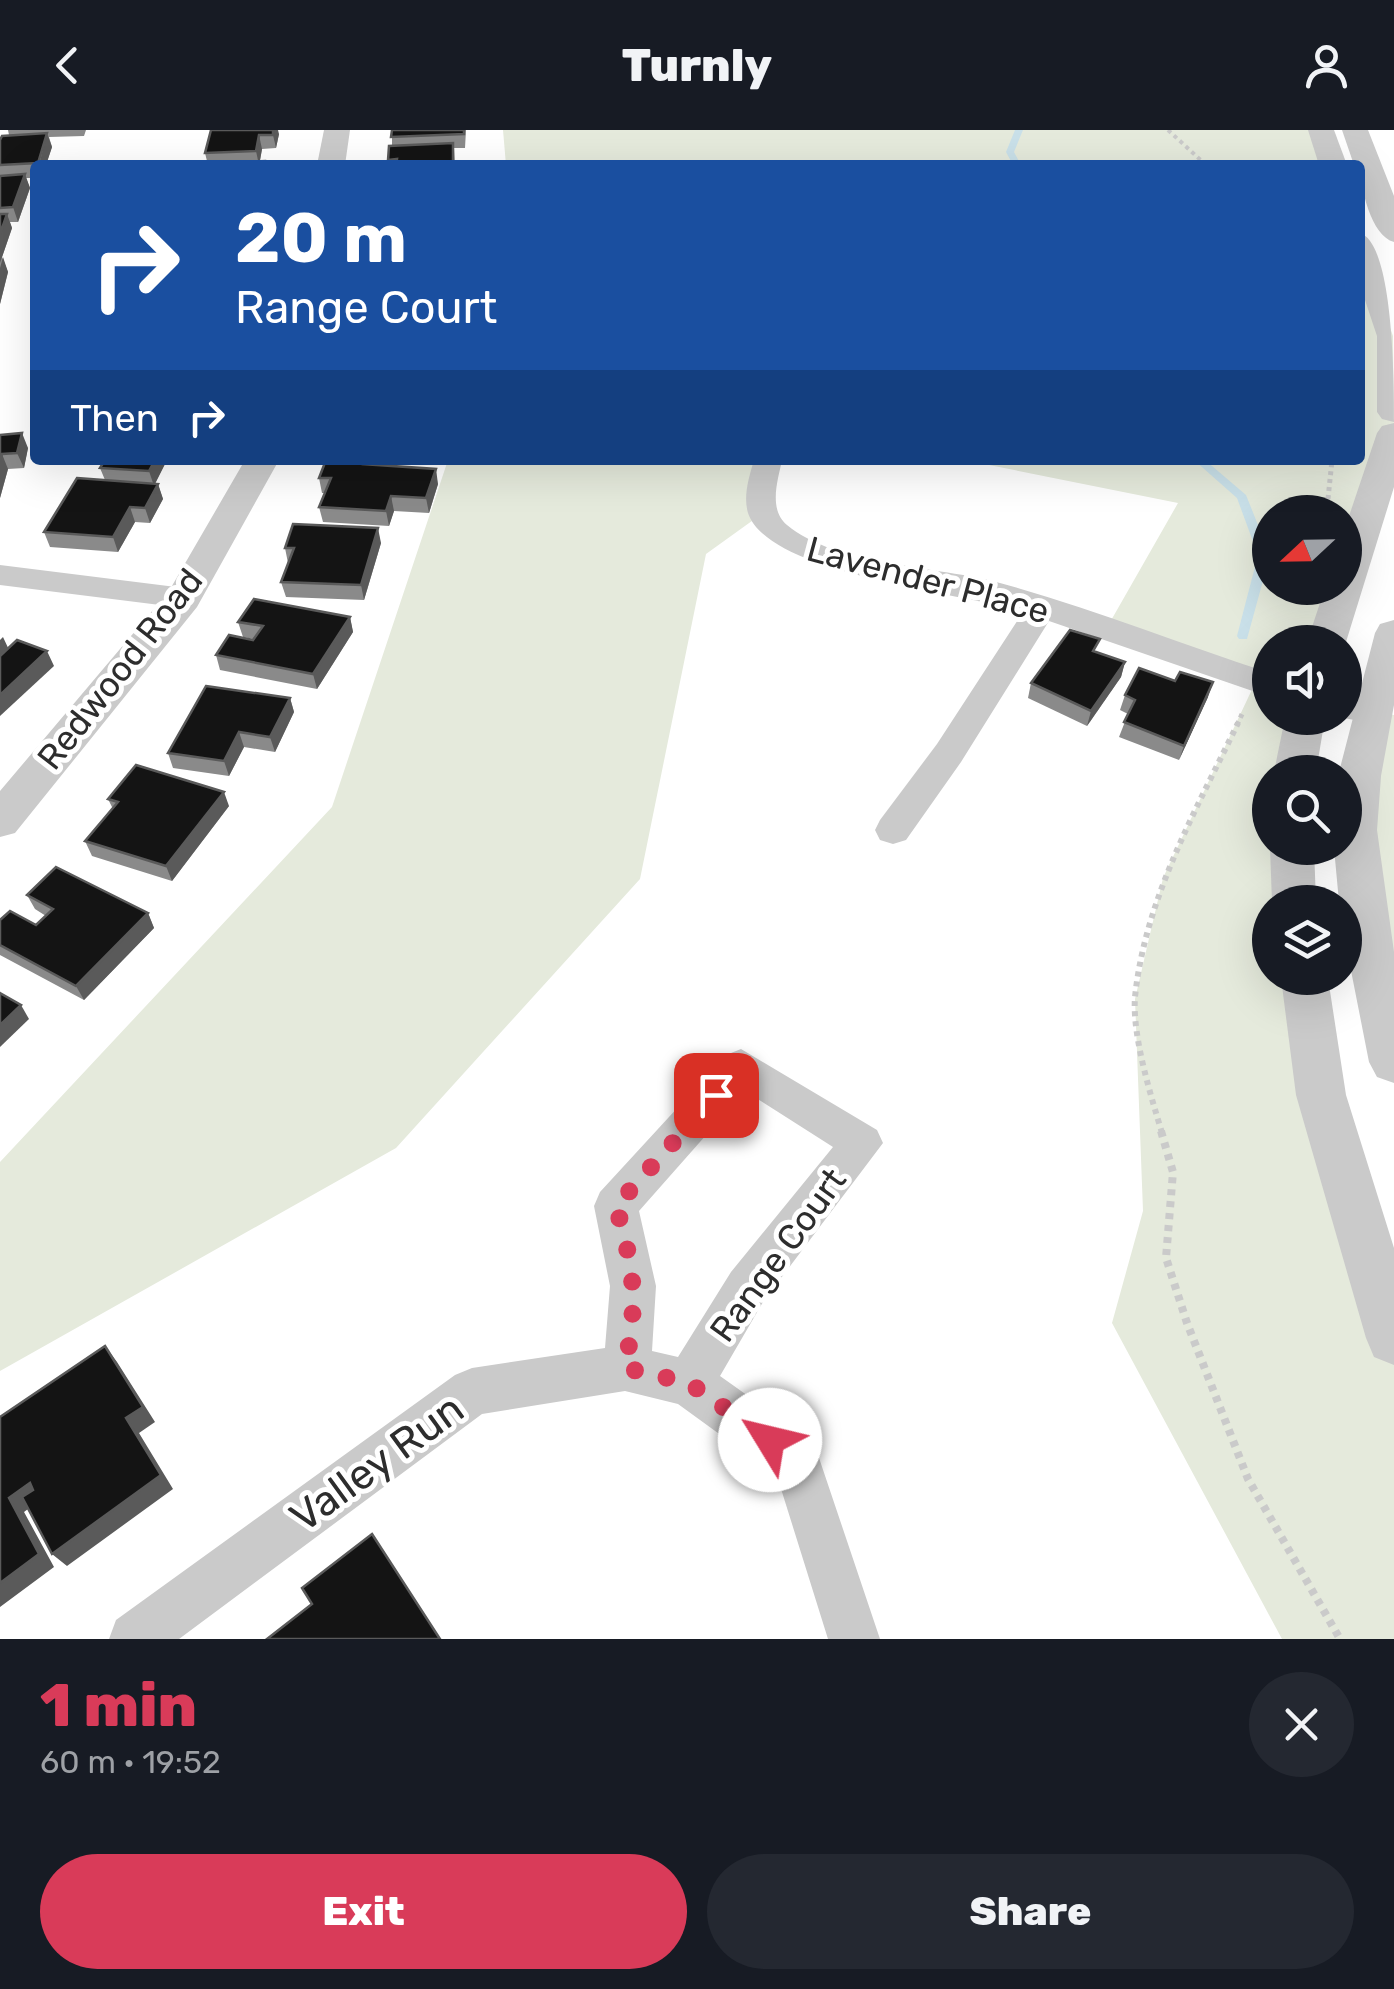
<!DOCTYPE html>
<html lang="en">
<head>
<meta charset="utf-8">
<style>
	:root { --surface:#171b24; --page:#242831; --text:#f1f3f6; --muted:#9ea1a6; --accent:#d93b59 }
	body { margin:0; font-family:Rubik,sans-serif; background:var(--page); color:var(--text); height:100vh; display:flex; flex-direction:column; font-size:38px; white-space:nowrap }
	* { box-sizing:border-box; margin:0 }
	p { font-size:32px; color:var(--muted) }
	.icon { flex:none; width:55px; height:55px; fill:none; stroke:currentColor; stroke-width:2; stroke-linecap:round; stroke-linejoin:round }
	.map { position:relative; height:1509px; overflow:hidden }
	.panel { display:flex; flex-direction:column; background:var(--surface); flex:1 }
	.panel>* { flex:none }
	.banner { position:absolute; left:30px; top:30px; width:1335px; height:305px; border-radius:10px; box-shadow:0 10px 40px #0002; background:#1a4fa0; color:#fff; overflow:hidden }
	.needle { width:65px; rotate:248deg }
	.controls { position:absolute; left:1252px; top:365px; display:grid; gap:20px }
	.controls a { display:grid; place-items:center; width:110px; height:110px; border-radius:50%; background:var(--surface); box-shadow:0 10px 40px #0002; font-size:50px }
	.pin { position:absolute; display:grid; place-items:center; width:85px; height:85px; color:#fff; margin:-42px; border-radius:20px; box-shadow:0 5px 15px #0006 }
	.me { position:absolute; width:110px; margin:-55px; rotate:306deg; stroke-linejoin:round; filter:drop-shadow(0 0 8px #0008) }
	.turn { display:flex; align-items:center; gap:35px; height:210px; padding:0 40px; font-size:45px }
	.turn .icon { width:130px; height:130px; stroke-width:2.5 }
	.turn b { display:block; font-size:70px; line-height:85px }
	.then { display:flex; align-items:center; height:95px; padding:0 40px; background:#0003; gap:20px; font-size:38px }
	.round { display:grid; place-items:center; flex:none; width:105px; height:105px; border-radius:52px; background:var(--page) }
	.head { display:flex; align-items:center; justify-content:space-between; height:170px; padding:0 40px }
	h1 { font-size:60px; font-weight:800; line-height:75px; color:var(--accent) }
	.action { display:flex; gap:20px; margin-top:auto; padding:20px 40px }
	.action a { flex:1; height:115px; border-radius:60px; background:var(--accent); color:#fff; font-size:40px; font-weight:800; line-height:115px; text-align:center }
	.action a+a { background:var(--page); color:var(--text) }
	header { display:flex; justify-content:space-between; align-items:center; height:130px; padding:0 40px; background:var(--surface); font-size:45px; font-weight:800 }
	.map>svg:first-child { display:block }
</style>
</head>
<body>
<header><svg class="icon" aria-label="back" viewBox="0 0 24 24"><path d="M15 5l-7 7 7 7"/></svg>Turnly<svg class="icon" aria-label="person" viewBox="0 0 24 24"><circle cx="12" cy="8" r="4"/><path d="M4 21q1-7 8-7t8 7"/></svg></header>
<div class="map">
<svg width="1394" height="1509" viewBox="0 0 1394 1509">
	<rect width="100%" height="100%" fill="#fff"/>
	<g fill="#e5eadc">
		<path d="M503,0h818l12,35h-827z"/>
		<path d="M1360,112l33,94 1,97 -49,151v-72h-75v76h74l-18,54h-56v76h35l-10,54h-25v76h22l2,54h-24v76h34l17,117 73,243v301h-112l-170,-316 31,-112 -8,-212 28,-121 93,-197 -151,-50 73,-128 -214,-43h396z"/>
		<path d="M448,330h320l-5,53 -57,41 -66,325 -244,269 -396,223v-209l332,-355z"/>
		<path d="M1370,581l24,4v347l-33,-170z"/>
	</g>
	<g fill="none" stroke-linecap="round" stroke-linejoin="round">
		<g fill="#c9e0e9" fill-rule="evenodd">
			<path d="M1015,0h8l-9,22 7,13h-8l-7,-13z"/>
			<path d="M1194,330h11l41,35 24,60 -23,84h-8l-2,-3 21,-81 -21,-57z"/>
		</g>
		<path stroke="#cacaca" stroke-width="4" stroke-dasharray="4 4" stroke-linecap="butt" d="M1168,0l38,35"/>
		<g stroke="#cacaca" stroke-width="5" stroke-dasharray="4 4" stroke-linecap="butt">
			<path d="M1328,369l4,-39"/>
			<path d="M1237,595l6,-13"/>
		</g>
		<path stroke="#cacaca" stroke-width="6" stroke-dasharray="5 5" stroke-linecap="butt" d="M1162,1003c-11,-37 -30,-97 -27,-136 10,-98 61,-187 103,-274"/>
		<path stroke="#cacaca" stroke-width="8" stroke-dasharray="6 6" stroke-linecap="butt" d="M1161,1001l12,41 -7,86 21,65 61,156 92,160"/>
		<g fill="#cacaca" fill-rule="evenodd">
			<path d="M754,330h28c-4,20 -14,49 5,65 49,41 152,41 213,58 92,25 180,61 270,90v24l-221,-76 -88,141 -55,78 -13,4 -13,-4 -5,-10 5,-10 57,-76 86,-132c-62,-20 -254,-37 -275,-99 -5,-17 1,-36 6,-53z"/>
			<path d="M0,435l184,23 11,3 5,7 -5,7 -11,3 -184,-23z"/>
			<path d="M1345,564l37,9 5,8 -5,8 -12,4 -26,-5z"/>
			<path d="M741,919l136,81 6,13 -120,159 -43,74 94,67 66,196h-52l-51,-163 -99,-72 -53,-13 -143,23 -303,225h-70l7,-19 339,-245 17,-7 133,-20 5,-62 -16,-80 6,-14 126,-137zM745,961l88,56 -102,125 -53,85 -26,-6 4,-65 -17,-75z"/>
		</g>
		<g fill="#cacaca" fill-rule="evenodd">
			<path d="M324,0h26l-5,35h-28z"/>
			<path d="M1308,0h26l13,35h-28z"/>
			<path d="M1342,0h26l26,66v46c-23,-6 -34,-55 -34,-77h-6z"/>
			<path d="M1360,103c34,11 34,151 34,189l-12,-3 -5,-7v-76l-17,-51z"/>
			<path d="M1394,293v64l-48,155h-39l18,-54h20v-60l32,-95 5,-7z"/>
			<path d="M245,330h34l-82,147 -182,226 -15,4v-46l169,-200z"/>
			<path d="M1394,490v85l-13,71 -4,54 17,122v131l-17,-6 -8,-15 -24,-122v-38h-6l-5,-54h11v-76h-6l36,-139 5,-9z"/>
			<path d="M1285,588h40l-9,54h-42z"/>
			<path d="M1270,718h44l2,54h-44z"/>
			<path d="M1281,848h47l18,117 48,153v117l-20,-8 -8,-19 -70,-243z"/>
		</g>
	</g>
	<g fill="#8a8a8a">
		<path d="M8,0h78l-2,6 -35,1 3,10 -6,18h-11v13h-9l4,10 -12,34h-8l2,6 -10,29 6,15 -8,32v-164l9,-5z"/>
		<path d="M211,0l68,4 -3,14 -14,1 -2,12h5l1,4h-58l-3,-12z"/>
		<path d="M392,0h74l-1,18h-11l1,17h-66l-1,-5 4,-15z"/>
		<path d="M0,305l28,13 -4,20 -16,1 -8,29z"/>
		<path d="M167,330l-12,23 3,1 5,15 -13,24 -15,-1 -17,30 -68,-5 -6,-15 61,-52 -5,-12z"/>
		<path d="M326,330h42v5l70,19 -9,29 -35,-2 -5,15 -66,-4 -4,-15 6,-14h-3l-3,-15z"/>
		<path d="M381,413l-17,57 -78,-3 -5,-15 7,-19 -3,-15z"/>
		<path d="M350,487l3,15 -36,57 -97,-19 -4,-15 38,-16 -11,-2 -5,-15z"/>
		<path d="M1096,522l29,10 -4,15 -34,49 -59,-28 3,-15z"/>
		<path d="M1175,551l33,16 -29,63 -60,-23 9,-23 -8,-4 5,-15z"/>
		<path d="M290,568l4,14 -19,40 -31,-5 -15,29 -56,-8 -5,-15z"/>
		<path d="M108,669l121,7 -57,75 -80,-25 -7,-15 28,-32z"/>
		<path d="M27,765l121,18 6,15 -70,72 -84,-45v-35l36,5 10,-9 -11,-7z"/>
	</g>
	<g fill="#5a5a5a">
		<path d="M273,0h5l1,4 -3,14 -3,-13z"/>
		<path d="M47,3l5,14 -6,18h-7z"/>
		<path d="M259,5l3,14 -3,16 -3,-14z"/>
		<path d="M25,44l5,14 -12,34 -5,-15z"/>
		<path d="M7,84l5,14 -12,35v-29z"/>
		<path d="M3,127l5,15 -8,32v-36z"/>
		<path d="M22,303l6,15 -4,20 -7,-15z"/>
		<path d="M2,324l6,15 -8,29v-38z"/>
		<path d="M155,330h12l-13,26 -5,-15z"/>
		<path d="M436,339l2,15 -9,29 -3,-15z"/>
		<path d="M158,354l5,15 -13,24 -5,-15z"/>
		<path d="M391,366l3,15 -5,15 -3,-15z"/>
		<path d="M130,377l5,15 -17,30 -5,-15z"/>
		<path d="M378,398l3,15 -17,57 -3,-15z"/>
		<path d="M350,487l3,15 -36,57 -4,-15z"/>
		<path d="M3,507l7,15 -10,9v-21z"/>
		<path d="M47,521l7,15 -54,50v-21z"/>
		<path d="M1125,532l-4,15 -34,49 4,-15z"/>
		<path d="M1213,552l-5,15 -29,63 5,-14z"/>
		<path d="M290,568l4,14 -19,40 -5,-15z"/>
		<path d="M239,602l5,15 -15,29 -5,-15z"/>
		<path d="M224,662l5,14 -57,75 -6,-15z"/>
		<path d="M148,783l6,15 -70,72 -8,-14z"/>
		<path d="M21,875l8,14 -29,28v-22z"/>
		<path d="M105,1216l12,16 38,60 -16,11 34,56 -106,77 -15,-12 74,-136z"/>
		<path d="M30,1353l14,14 -20,15 30,55 -54,40v-24l9,-85z"/>
	</g>
	<g fill="#141414" stroke="#5a5a5a" stroke-width="2.5">
		<path d="M211,0h62v5h-14l-3,16 -51,2z"/>
		<path d="M392,0h72v4l-73,3z"/>
		<path d="M47,3l-9,30 -38,2v-25l2,-4z"/>
		<path d="M453,13v22h-57l1,-6 -9,1 1,-14z"/>
		<path d="M265,31v4h-53l1,-2z"/>
		<path d="M25,44l-12,33 -13,1v-32z"/>
		<path d="M0,84h7l-7,20z"/>
		<path d="M22,303l-5,20 -15,1 -2,6v-25z"/>
		<path d="M105,330h50l-6,11 -49,-3z"/>
		<path d="M326,330h38l-1,4 73,5 -10,29 -35,-2 -5,15 -67,-4 12,-29h-12z"/>
		<path d="M77,348l81,6 -13,24 -15,-1 -17,30 -69,-5z"/>
		<path d="M293,394l85,4 -17,57 -80,-3 13,-34h-9z"/>
		<path d="M254,469l96,18 -37,57 -97,-19 13,-20 24,5 10,-14 -25,-4z"/>
		<path d="M1070,500l30,9 -7,12 32,11 -34,49 -60,-28z"/>
		<path d="M17,510l30,11 -47,44v-39z"/>
		<path d="M1139,538l36,13 5,-9 33,10 -29,64 -60,-24 11,-22 -10,-5z"/>
		<path d="M206,556l84,12 -20,39 -31,-5 -15,29 -56,-8z"/>
		<path d="M136,635l88,27 -58,74 -81,-25 33,-39 -10,-3z"/>
		<path d="M56,737l92,46 -72,73 -76,-41v-25l10,-9 26,14 17,-16 -26,-14z"/>
		<path d="M0,863l21,12 -21,20z"/>
		<path d="M105,1216l38,61 -17,11 35,57 -109,79 -30,-57 11,-7 -3,-7 -21,15 30,56 -39,29v-166z"/>
		<path d="M372,1404l68,105h-173l45,-35 -10,-16z"/>
	</g>
	<g fill="none" stroke-linecap="round" stroke-linejoin="round">
		<path stroke="#d93b59" stroke-width="18" stroke-dasharray="0 32.4" d="M716,965l-100,111c19,66 22,94 9,162l64,15 81,57"/>
	</g>
	<g text-anchor="middle" dominant-baseline="central" stroke-width="10" stroke-linejoin="round" paint-order="stroke">
		<g font-size="35" fill="#2d2d2d" stroke="#fff">
			<text transform="translate(928 450) rotate(15)">Lavender Place</text>
			<text transform="translate(120 539) rotate(-52)">Redwood Road</text>
			<text transform="translate(778 1125) rotate(-54)">Range Court</text>
		</g>
		<g font-size="42" fill="#2d2d2d" stroke="#fff">
			<text transform="translate(377 1333) rotate(-36)">Valley Run</text>
		</g>
	</g>
</svg>
<div class="controls">
<a><svg class="needle" viewBox="-14 -14 28 28"><path d="M0-13l5 13h-10z" fill="#e53935"/><path d="M0 13l5-13h-10z" fill="#9ea1a6"/></svg></a>
<a><svg class="icon" aria-label="sound" viewBox="0 0 24 24"><path d="M4 9h4l5-4v14l-5-4H4zM17 9q2 3 0 6"/></svg></a>
<a><svg class="icon" aria-label="search" viewBox="0 0 24 24"><circle cx="10" cy="10" r="6"/><path d="M15 15l6 6"/></svg></a>
<a><svg class="icon" aria-label="layers" viewBox="0 0 24 24"><path d="M12 4l9 5-9 5-9-5zM3 14l9 5 9-5"/></svg></a>
</div>
<div class="pin" style="left:716px;top:965px;background:#d93025"><svg class="icon" aria-label="arrive" viewBox="0 0 24 24"><path d="M6 21V4h12l-3 4 3 4H6"/></svg></div>
<svg class="me" style="left:770px;top:1310px" viewBox="-20 -20 40 40"><circle r="19" fill="#fff"/><path d="M0-13L10 11 0 6-10 11z" fill="#d93b59"/></svg>
<div class="banner">
<div class="turn"><svg class="icon" aria-label="right" viewBox="0 0 24 24"><path d="M7 20v-9h11M14 6l5 5-5 5"/></svg><div><b>20 m</b>Range Court</div></div>
<div class="then">Then<svg class="icon" aria-label="right" viewBox="0 0 24 24"><path d="M7 20v-9h11M14 6l5 5-5 5"/></svg></div>
</div>
</div>
<section class="panel">
<div class="head"><div><h1>1 min</h1><p>60 m · 19:52</p></div><a class="round"><svg class="icon" aria-label="close" viewBox="0 0 24 24"><path d="M6 6l12 12M18 6L6 18"/></svg></a></div>
<div class="action"><a>Exit</a><a>Share</a></div>
</section>
</body>
</html>
